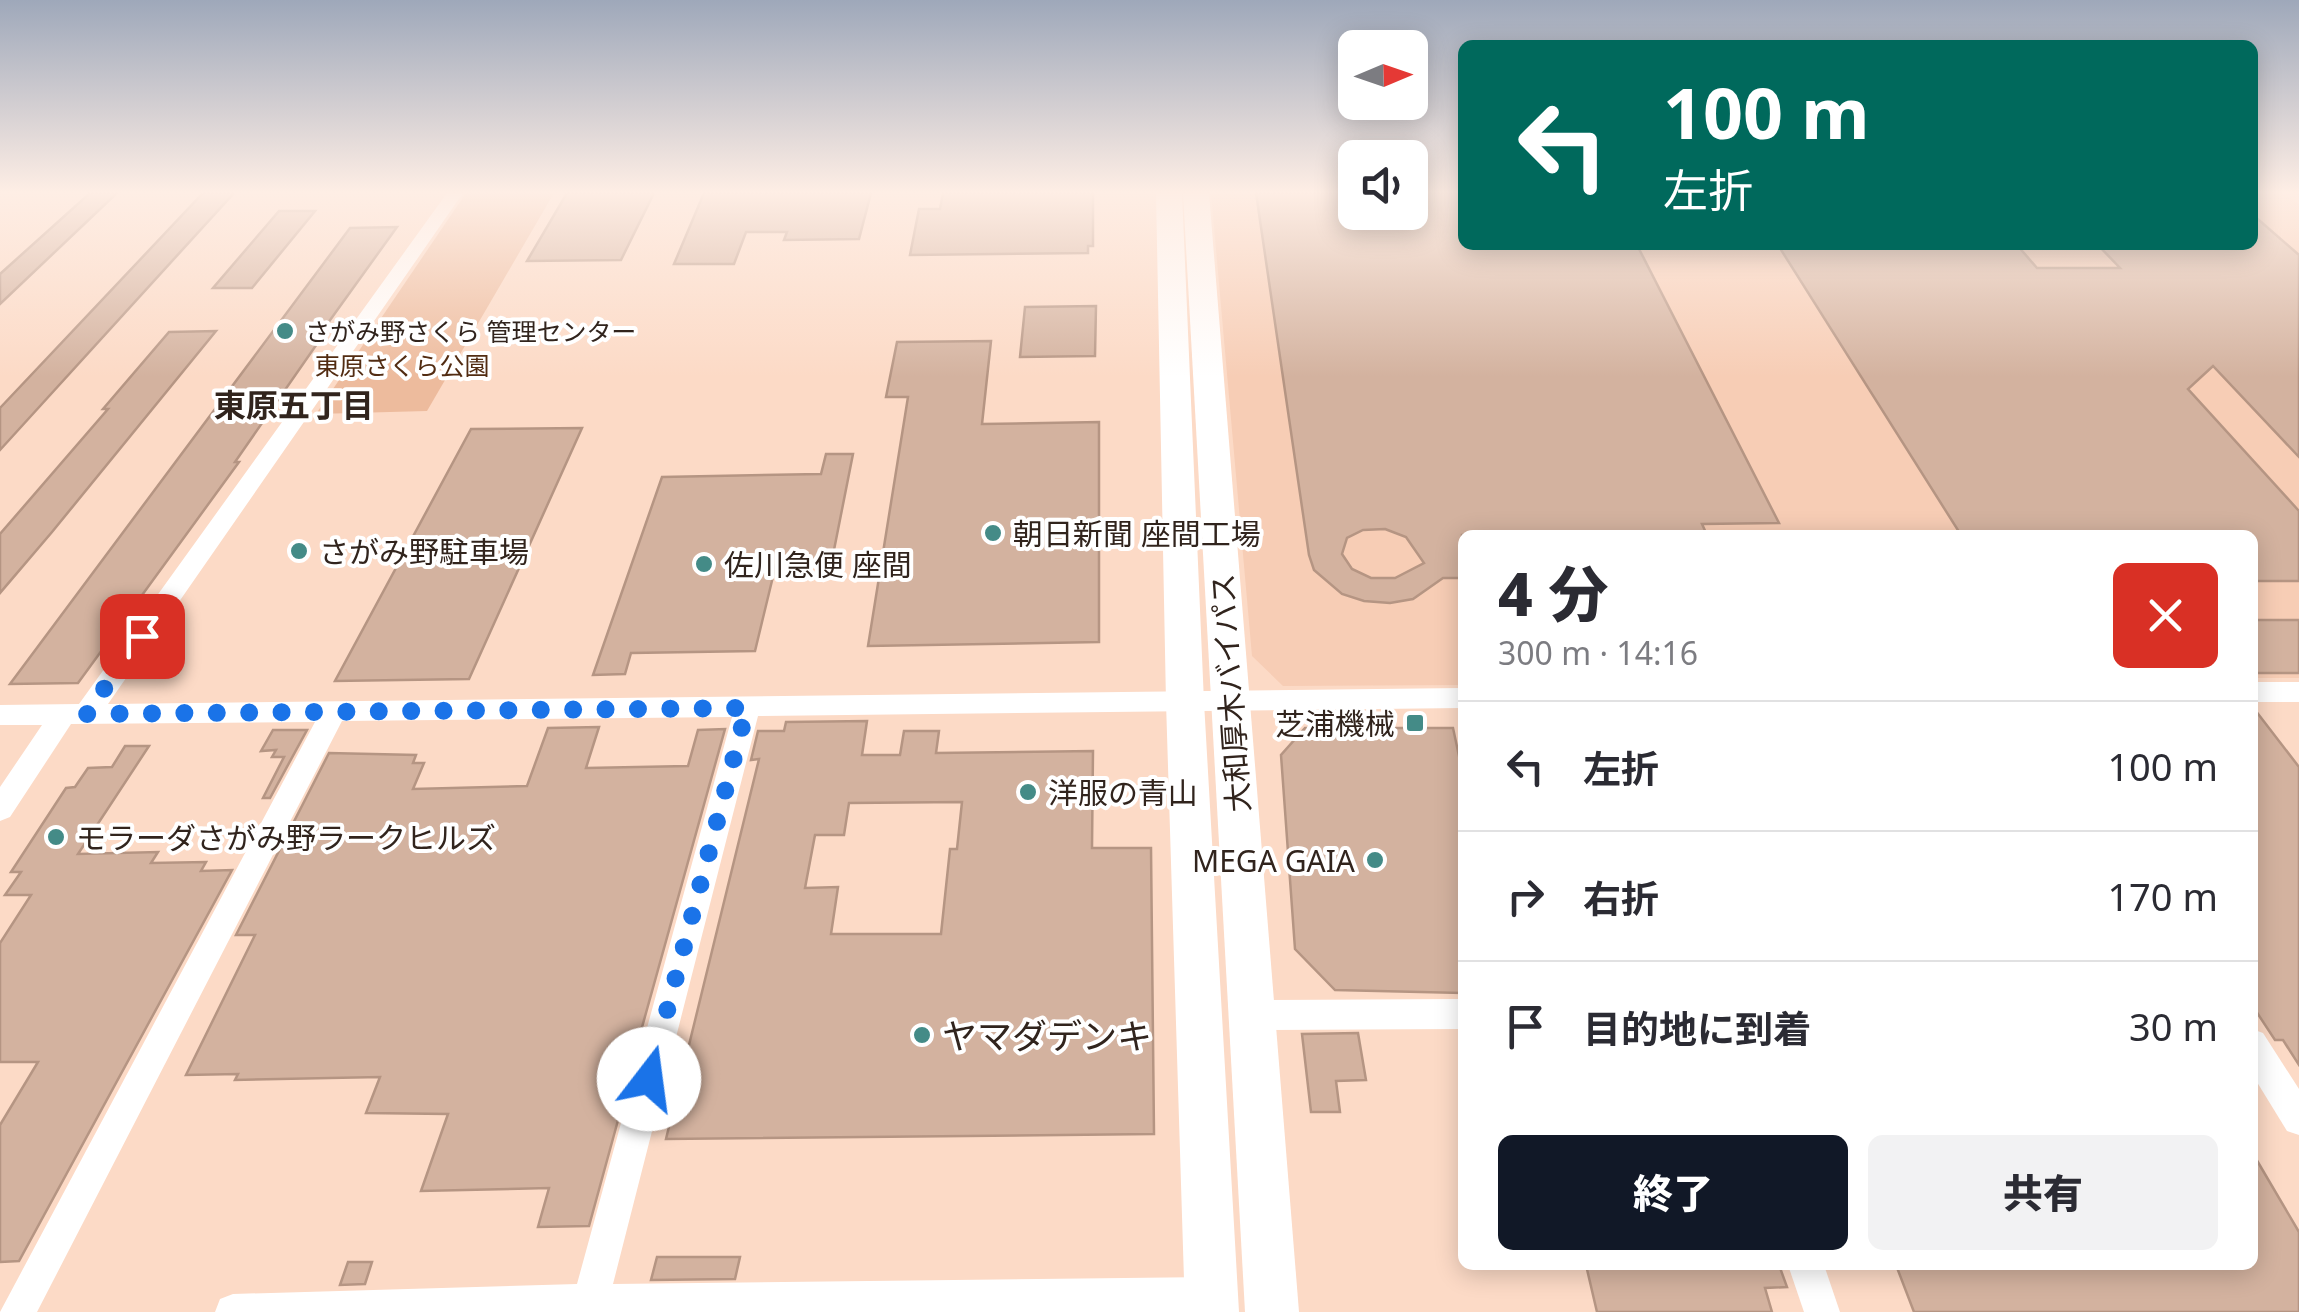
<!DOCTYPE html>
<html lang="ja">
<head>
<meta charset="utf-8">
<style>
	:root { --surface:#fff; --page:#f2f2f3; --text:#2b2b33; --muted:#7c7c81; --line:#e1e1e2; --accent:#111827 }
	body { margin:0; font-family:"Noto Sans","Noto Sans JP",sans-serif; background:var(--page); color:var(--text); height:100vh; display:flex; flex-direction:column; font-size:38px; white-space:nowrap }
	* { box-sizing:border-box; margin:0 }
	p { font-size:32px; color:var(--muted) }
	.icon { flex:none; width:55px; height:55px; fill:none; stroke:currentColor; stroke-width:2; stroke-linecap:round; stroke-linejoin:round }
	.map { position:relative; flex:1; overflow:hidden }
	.side { position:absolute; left:1458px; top:530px; width:800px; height:740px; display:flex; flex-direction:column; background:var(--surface); border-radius:15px; box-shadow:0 5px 25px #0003 }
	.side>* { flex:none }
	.guide { position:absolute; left:1458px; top:40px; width:800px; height:210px; border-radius:15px; box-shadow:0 5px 25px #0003; background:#00695c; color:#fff; overflow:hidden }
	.needle { width:65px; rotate:88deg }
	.controls { position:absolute; left:1338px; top:30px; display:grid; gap:20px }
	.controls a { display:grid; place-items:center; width:90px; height:90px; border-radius:15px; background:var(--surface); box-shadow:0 5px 25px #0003; font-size:50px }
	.pin { position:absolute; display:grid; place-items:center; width:85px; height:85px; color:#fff; margin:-42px; border-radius:20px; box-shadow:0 5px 15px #0006 }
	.me { position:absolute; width:110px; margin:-55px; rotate:15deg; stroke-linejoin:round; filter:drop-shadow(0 0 8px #0008) }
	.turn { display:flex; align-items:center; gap:35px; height:210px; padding:0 40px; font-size:45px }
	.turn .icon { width:130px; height:130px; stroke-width:2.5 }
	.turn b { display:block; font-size:70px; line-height:85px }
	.round { display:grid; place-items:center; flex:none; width:105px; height:105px; border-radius:15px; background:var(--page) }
	.headline { display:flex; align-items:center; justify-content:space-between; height:170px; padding:0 40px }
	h1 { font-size:60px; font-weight:800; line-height:75px }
	.primary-button { display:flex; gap:20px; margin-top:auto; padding:20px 40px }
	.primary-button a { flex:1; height:115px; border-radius:15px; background:var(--accent); color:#fff; font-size:40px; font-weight:800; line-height:115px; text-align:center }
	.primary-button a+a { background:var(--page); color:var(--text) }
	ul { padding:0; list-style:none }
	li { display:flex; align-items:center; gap:30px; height:130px; padding:0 40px; border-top:2px solid var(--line) }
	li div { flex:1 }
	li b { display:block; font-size:38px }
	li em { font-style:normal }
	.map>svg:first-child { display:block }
</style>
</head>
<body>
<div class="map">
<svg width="2299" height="1312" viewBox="0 0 2299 1312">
	<rect width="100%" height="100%" fill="#fcdac6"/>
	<path fill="#f7cdb5" d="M1211,193h144v19h55v-19h52v52h790l1,-52h31l15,12v473h-46l-1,-143h-790v150l-179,1 -31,-30z"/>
	<path fill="#edbb9d" d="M466,193h88l-127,218 -111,3z"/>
	<g fill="#d3b29f" stroke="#b59583" stroke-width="2.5" fill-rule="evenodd">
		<path d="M90,193h27l-117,111v-30z"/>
		<path d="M203,193h31l-234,257v-42z"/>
		<path d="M567,193h87l-33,67 -94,1z"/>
		<path d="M704,193h167l-12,46 -75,1 3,-8h-41l-12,32h-60z"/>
		<path d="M943,193h150v53h-5v7l-178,2 9,-46h21z"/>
		<path d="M1256,193h99v19h55v-19h52v52h175l142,278 -77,1 5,11h-245v43h-19l-30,21 -23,4 -26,-2 -22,-7 -28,-24 -5,-15zM1385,529l21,8 18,26 -29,15h-24l-19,-9 -10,-15 5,-16 16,-8z"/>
		<path d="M279,211h36l-63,77h-39z"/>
		<path d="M2252,214l47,41v202l-86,-91 -25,23 111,122v70h-47v-46h-291l-183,-290h239l20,23h83l-22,-23h154z"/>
		<path d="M397,227l-82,114h4l-84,121h4l-161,221 -68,1 340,-456z"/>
		<path d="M1096,306l-1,50 -75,1 5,-50z"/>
		<path d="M216,331l-164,201 -52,61v-59l108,-125h-5l66,-77z"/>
		<path d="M991,341l-9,83 117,-2v220l-231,4 40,-249h-22l11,-55z"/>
		<path d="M582,428l-113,251 -134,2 136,-252z"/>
		<path d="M826,454h27l-21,106h-55l-22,91 -124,2 -6,21 -32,1 69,-198 159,-3z"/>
		<rect x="2252" y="620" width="47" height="53"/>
		<path d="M2252,706l47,61v298l-16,-25h-8l-23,-35z"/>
		<path d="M867,721l-5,34h38l4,-24h35l-3,22 157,-2 -1,97h59l3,286 -488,5 93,-380 -8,1 7,-29h26l2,-9zM962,802l-5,47h-7l-9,85h-110l7,-47 -33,1 10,-53h29l5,-32z"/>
		<path d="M599,727l-13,41 102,-2 10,-36 27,-1 -86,309h-12l-13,53h12l-37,135 -51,1 11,-39 -128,3 27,-77 -82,-1 14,-36 -145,3 3,-6 -52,1 69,-140h-19l93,-182 87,2 -3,8h11l-11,26 114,-3 21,-58z"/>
		<path d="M1305,728h148l9,42v223l-127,-3 -40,-41 -14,-194z"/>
		<path d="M273,730h34l-37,68h-7l21,-41h-12l4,-7 -15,1z"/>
		<path d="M125,746h24l-71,108 80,-2 -7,11 55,-1 -5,9 31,-1 -213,391 -19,1v-137l38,-63h-38v-119l31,-48h-26l16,-23h-10l55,-84 9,-1 13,-19 24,-1z"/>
		<path d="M1358,1033l8,47 -30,1 4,31h-29l-9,-78z"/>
		<path d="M2252,1152l47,80v80h-385l-18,-47h356z"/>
		<path d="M657,1257h83l-5,22 -84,1z"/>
		<path d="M348,1262h24l-7,22 -25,1z"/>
		<path d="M1586,1265h193l8,22 -22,1 7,24h-175z"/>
	</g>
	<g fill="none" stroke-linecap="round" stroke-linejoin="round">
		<g fill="#fff" fill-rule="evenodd">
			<path d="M447,193h16l-355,511 1354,-16v20l-704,8 -145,568 598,-7 13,5 5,13 -5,13 -10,4h-999l5,-13 13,-5 344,-10 155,-567 -390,4 -305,591h-37l315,-590 -244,2 -61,93 -10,4v-34l42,-62h-42v-20l79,-1z"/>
			<rect x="2252" y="682" width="47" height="20"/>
			<path d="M1462,999v30l-210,1 -11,-5 -5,-10 5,-10 11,-5z"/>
			<path d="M2252,1029l11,4 36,56v46l-12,-4 -35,-57z"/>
			<path d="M1788,1265h36l16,47h-36z"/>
		</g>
		<g fill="#fff" fill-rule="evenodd">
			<path d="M1156,193h26l22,509 35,610h-54l-19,-610z"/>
			<path d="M1183,193h26l90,1119h-54z"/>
		</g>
	</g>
	<linearGradient id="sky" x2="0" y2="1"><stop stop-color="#9ea8ba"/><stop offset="0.51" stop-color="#feeee5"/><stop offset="1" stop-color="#feeee5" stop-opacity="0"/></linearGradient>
	<rect width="2299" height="377" fill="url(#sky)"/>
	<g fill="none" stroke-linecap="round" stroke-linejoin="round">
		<path stroke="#1a73e8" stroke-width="18" stroke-dasharray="0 32.4" d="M142,636l-56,78 661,-6 -98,371"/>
	</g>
	<g fill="#448b87" stroke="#fff" stroke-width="4">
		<circle cx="285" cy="331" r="10"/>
		<circle cx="993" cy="533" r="10"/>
		<circle cx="299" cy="551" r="10"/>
		<circle cx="704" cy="564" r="10"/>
		<rect x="1405" y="713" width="20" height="20" rx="5"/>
		<circle cx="1028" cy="792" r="10"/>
		<circle cx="56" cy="837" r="10"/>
		<circle cx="1375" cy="860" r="10"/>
		<circle cx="922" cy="1035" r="10"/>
	</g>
	<g text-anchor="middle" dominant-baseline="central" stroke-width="8" stroke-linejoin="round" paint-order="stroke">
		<g font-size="25" fill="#31241d" stroke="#fff" text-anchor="start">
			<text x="305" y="331">さがみ野さくら 管理センター</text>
		</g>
		<g font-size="25" fill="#522c12" stroke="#fff">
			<text x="402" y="365">東原さくら公園</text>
		</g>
		<g font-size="30" fill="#31241d" stroke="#fff" text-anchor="start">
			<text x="1013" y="533">朝日新聞 座間工場</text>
			<text x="319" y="551">さがみ野駐車場</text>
			<text x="724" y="564">佐川急便 座間</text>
			<text x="1395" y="723" text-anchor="end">芝浦機械</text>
			<text x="1048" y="792">洋服の青山</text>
			<text x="76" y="837">モラーダさがみ野ラークヒルズ</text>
			<text x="1355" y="860" text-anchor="end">MEGA GAIA</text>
		</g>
		<g font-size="30" fill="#31241d" stroke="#fff">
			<text transform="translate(1230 693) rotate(-94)">大和厚木バイパス</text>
		</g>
		<g font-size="32" font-weight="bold" fill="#31241d" stroke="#fff">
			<text x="294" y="404">東原五丁目</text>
		</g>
		<g font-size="35" fill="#31241d" stroke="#fff" text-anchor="start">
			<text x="942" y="1035">ヤマダデンキ</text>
		</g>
	</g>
</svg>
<div class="controls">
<a><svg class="needle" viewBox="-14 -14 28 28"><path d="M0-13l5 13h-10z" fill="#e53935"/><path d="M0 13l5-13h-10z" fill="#7c7c81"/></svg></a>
<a><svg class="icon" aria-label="sound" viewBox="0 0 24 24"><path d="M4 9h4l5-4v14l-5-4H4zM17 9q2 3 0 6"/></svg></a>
</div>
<div class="pin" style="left:142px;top:636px;background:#d93025"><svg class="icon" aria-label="arrive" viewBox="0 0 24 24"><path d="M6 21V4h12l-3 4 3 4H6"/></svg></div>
<svg class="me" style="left:649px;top:1079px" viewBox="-20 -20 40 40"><circle r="19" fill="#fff"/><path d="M0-13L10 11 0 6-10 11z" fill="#1a73e8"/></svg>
<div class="guide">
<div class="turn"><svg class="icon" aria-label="left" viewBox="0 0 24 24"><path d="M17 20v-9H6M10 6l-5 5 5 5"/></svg><div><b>100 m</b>左折</div></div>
</div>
<section class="side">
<div class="headline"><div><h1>4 分</h1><p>300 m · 14:16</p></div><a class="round" style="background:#d93025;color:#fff"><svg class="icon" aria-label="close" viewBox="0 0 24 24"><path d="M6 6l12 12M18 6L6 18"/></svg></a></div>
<ul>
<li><svg class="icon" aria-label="left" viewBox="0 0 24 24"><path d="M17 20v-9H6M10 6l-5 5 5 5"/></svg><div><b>左折</b></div><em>100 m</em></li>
<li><svg class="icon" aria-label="right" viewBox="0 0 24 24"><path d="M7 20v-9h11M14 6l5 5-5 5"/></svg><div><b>右折</b></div><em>170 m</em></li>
<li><svg class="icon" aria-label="arrive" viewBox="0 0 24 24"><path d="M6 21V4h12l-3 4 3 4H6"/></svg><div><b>目的地に到着</b></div><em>30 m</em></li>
</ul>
<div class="primary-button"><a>終了</a><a>共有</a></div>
</section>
</div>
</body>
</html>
